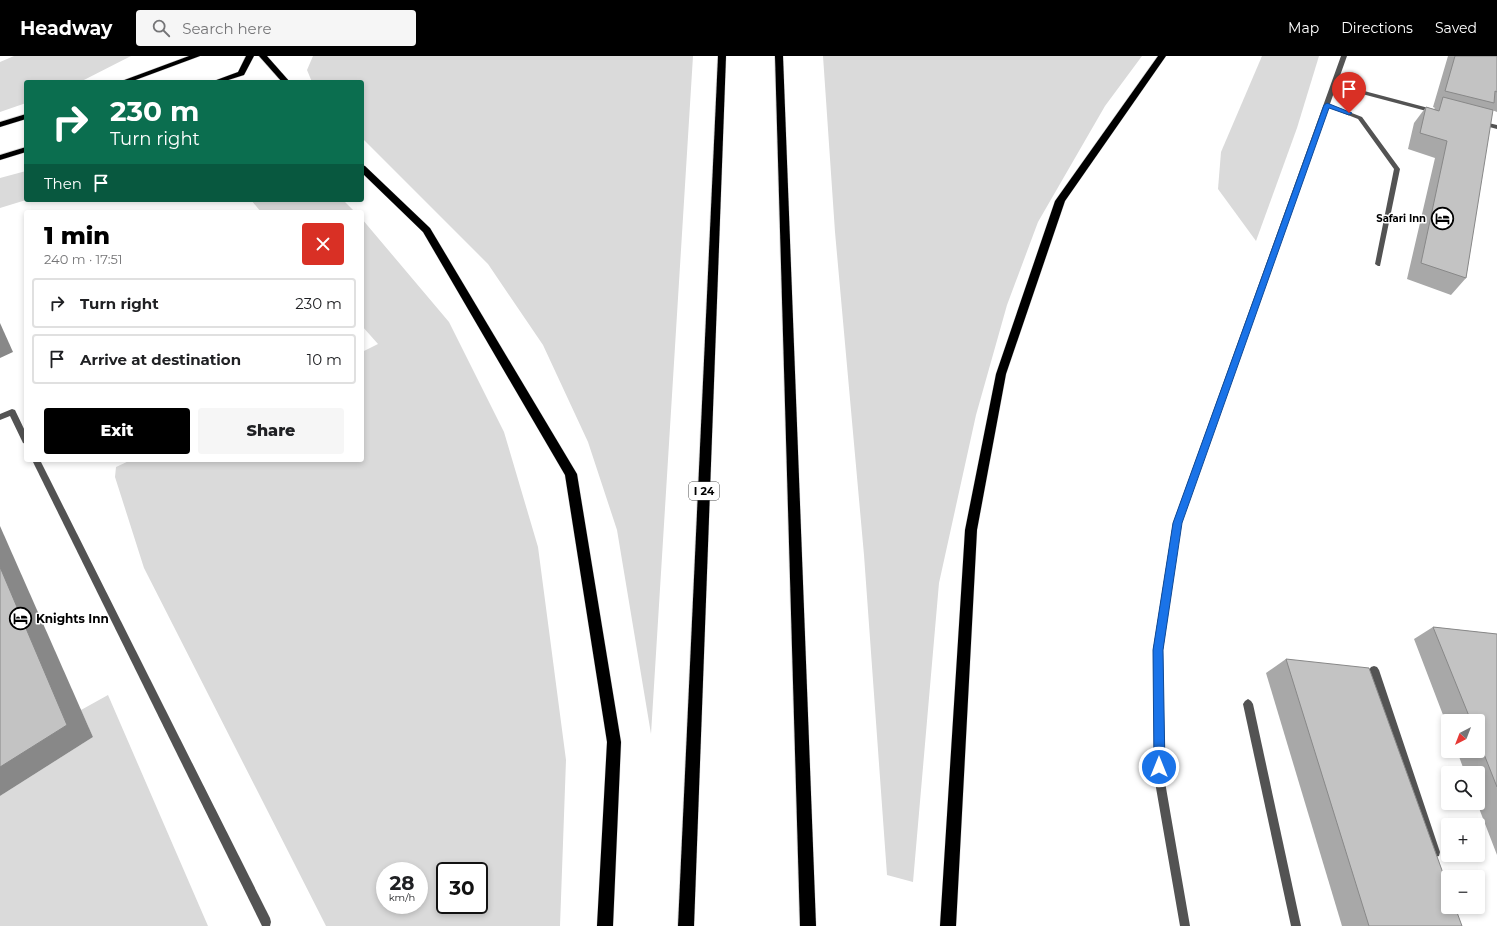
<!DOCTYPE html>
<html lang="en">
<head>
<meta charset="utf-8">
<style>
	:root { --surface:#fff; --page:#f6f6f6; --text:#202124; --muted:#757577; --line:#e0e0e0; --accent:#000 }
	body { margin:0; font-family:Montserrat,sans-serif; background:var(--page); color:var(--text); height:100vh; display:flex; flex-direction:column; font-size:15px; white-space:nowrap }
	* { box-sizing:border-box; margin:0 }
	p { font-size:13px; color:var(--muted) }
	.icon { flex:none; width:22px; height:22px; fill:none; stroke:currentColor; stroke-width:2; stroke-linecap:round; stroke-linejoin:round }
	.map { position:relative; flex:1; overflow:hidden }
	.details { position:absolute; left:24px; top:154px; width:340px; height:252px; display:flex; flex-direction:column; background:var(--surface); border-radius:4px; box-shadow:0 2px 6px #0003 }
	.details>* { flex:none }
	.hud { position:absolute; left:24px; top:24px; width:340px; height:122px; border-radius:4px; box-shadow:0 2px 6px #0003; background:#0b6e4f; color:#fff; overflow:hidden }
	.needle { width:26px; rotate:222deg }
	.controls { position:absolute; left:1441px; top:658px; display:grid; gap:8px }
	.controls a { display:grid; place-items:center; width:44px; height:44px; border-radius:4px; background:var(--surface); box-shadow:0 2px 6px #0003; font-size:20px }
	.speed { position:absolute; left:376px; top:806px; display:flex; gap:8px; font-size:20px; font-weight:700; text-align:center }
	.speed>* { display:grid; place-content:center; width:52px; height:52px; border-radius:50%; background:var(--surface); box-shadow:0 2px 6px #0003; line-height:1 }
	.speed small { font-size:10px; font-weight:400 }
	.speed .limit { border:2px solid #111; border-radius:6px; background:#fff; color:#111 }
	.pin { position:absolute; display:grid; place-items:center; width:34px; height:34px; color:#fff; margin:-41px -17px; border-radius:50% 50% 50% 0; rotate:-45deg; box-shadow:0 0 4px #0007 }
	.pin .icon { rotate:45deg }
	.me { position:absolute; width:44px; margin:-22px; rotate:0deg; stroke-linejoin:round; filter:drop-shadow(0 0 3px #0008) }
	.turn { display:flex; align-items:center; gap:14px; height:84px; padding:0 20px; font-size:18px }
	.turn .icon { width:52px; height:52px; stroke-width:2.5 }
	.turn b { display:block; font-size:28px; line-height:34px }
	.then { display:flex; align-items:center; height:38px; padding:0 20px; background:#0003; gap:8px; font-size:15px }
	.round { display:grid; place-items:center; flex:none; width:42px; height:42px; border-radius:4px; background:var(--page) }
	.overview { display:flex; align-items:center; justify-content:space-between; height:68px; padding:0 20px }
	h1 { font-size:24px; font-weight:800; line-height:30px; color:var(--accent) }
	.primary-button { display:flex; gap:8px; margin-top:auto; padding:8px 20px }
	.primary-button a { flex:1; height:46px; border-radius:4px; background:var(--accent); color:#fff; font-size:16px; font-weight:800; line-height:46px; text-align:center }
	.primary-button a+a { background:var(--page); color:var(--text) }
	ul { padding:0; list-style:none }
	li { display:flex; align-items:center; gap:12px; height:50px; margin:0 8px 6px; padding:0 12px; border:2px solid var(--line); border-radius:4px }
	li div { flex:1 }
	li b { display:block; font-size:15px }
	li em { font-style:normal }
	header { display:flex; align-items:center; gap:24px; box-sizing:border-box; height:56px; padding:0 20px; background:var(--accent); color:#fff }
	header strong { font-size:19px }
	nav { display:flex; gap:22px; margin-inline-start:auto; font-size:14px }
	.search { width:280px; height:36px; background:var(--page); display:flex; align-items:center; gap:10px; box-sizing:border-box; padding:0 14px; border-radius:4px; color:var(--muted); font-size:15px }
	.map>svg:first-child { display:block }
</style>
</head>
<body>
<header>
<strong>Headway</strong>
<div class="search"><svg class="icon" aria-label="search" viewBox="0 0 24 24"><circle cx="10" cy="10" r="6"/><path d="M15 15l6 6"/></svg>Search here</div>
<nav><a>Map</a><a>Directions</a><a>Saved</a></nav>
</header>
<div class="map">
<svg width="1497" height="870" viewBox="0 0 1497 870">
	<rect width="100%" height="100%" fill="#fff"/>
	<g fill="#dadada" fill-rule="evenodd">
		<path d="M14,0h117l-51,26h-54v21l-26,9v-50z"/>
		<path d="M313,0h380l-42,678 -34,-204 -29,-88 -45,-97 -55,-81 -126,-126v-56h-50l-5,-12z"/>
		<path d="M823,0h319l-37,50 -67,116 -31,83 -31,110 -37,168 -26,299 -26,-7 -23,-320 -29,-323z"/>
		<path d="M1262,0h57l-22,72 -41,113 -38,-52 3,-37z"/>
		<path d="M26,115v29l-26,8v-30z"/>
		<path d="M251,144h92l12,12h-94z"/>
		<path d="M362,163l87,103 55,110 34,115 28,213 -6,166h-234l-182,-358 -29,-91 1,-10 15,-7h231v-108l16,-8 -16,-18zM385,815h34v34h-34zM445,815h34v34h-34z"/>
		<path d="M108,639l100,231h-208v-130l93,-59 -12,-27z"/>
	</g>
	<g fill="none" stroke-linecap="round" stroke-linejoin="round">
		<defs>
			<g id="trunk">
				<path d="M189,0h11l-70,26h-11z"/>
				<path d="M246,0h8l-10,19 -22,7h-11l27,-10z"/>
				<path d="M26,58v5l-26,8v-5z"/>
				<path d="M26,91v5l-26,8v-5z"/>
			</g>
			<g id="motorway">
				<path d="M259,0h8l23,26h-8z"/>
				<path d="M718,0h8l-32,870h-16z"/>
				<path d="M775,0h8l33,870h-16z"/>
				<path d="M1158,0h8l-101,145 -59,173 -29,156 -21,396h-16l25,-396 31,-156 59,-173z"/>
				<path d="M362,109l3,1 65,62 147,246 44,268 -8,184h-16l10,-184 -42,-267 -142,-243 -61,-59z"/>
			</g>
		</defs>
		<use href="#trunk" stroke="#dbdbdb" stroke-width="1"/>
		<use href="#motorway" stroke="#dbdbdb" stroke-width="1"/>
		<g fill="#535353" fill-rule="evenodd">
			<path d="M1334,27l102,27 1,1 -3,2 -102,-27 -1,-1z"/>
			<path d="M1325,48h4l33,13 38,52 -20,97h-2l-3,-2 19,-95 -36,-50 -33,-13z"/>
			<path d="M1480,65l17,4v4l-19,-5 -1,-1z"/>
			<path d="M12,353l3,1 11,23v11l-3,-1 -13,-27 -10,4v-6z"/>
			<path d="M32,404h8l230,458 1,4 -1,4h-8z"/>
			<path d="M1374,610l3,1 2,3 61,182 -1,4 -4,1 -4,-1 -1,-4 -61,-182 2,-3z"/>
			<path d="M1248,643l3,2 2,3 48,222h-10l-48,-222 2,-3z"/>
		</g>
		<path fill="#535353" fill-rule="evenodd" d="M1341,0h6l-166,467 -18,127 2,132 25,144h-10l-25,-144 -2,-132 20,-127z"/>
		<use href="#trunk" fill="#000" fill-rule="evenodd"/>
		<use href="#motorway" fill="#000" fill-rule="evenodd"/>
	</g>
	<g fill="#a8a8a8">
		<path d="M1448,0h49v56l-5,-2 -26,168 -15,17 -44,-16 28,-121 -27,-9 6,-26 12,-16 8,2 1,-1 -2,-1z"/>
		<path d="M1433,571l64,7v221l-20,-52h1v-30h-13l-8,-22h21v-30h-30v7l-34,-89z"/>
		<path d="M1286,603l176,267h-120l-76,-253z"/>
	</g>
	<g fill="#888">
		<path d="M0,267l13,29 -13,6z"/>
		<path d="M0,470l93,211 -93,59z"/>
	</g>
	<g fill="#c3c3c3" stroke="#888">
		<path d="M1455,0h42v36l-2,-1 -1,12 -49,-12z"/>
		<path d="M1443,41l50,13 -27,168 -45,-15 26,-122 -27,-8 6,-26 13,4z"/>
		<path d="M0,511l67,158 -67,42z"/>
		<path d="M1433,571l64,7v153l-19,-48v-18h-7z"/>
		<path d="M1286,603l83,9 79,219v20h7l7,19h-93z"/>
	</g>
	<path fill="#1a73e8" stroke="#114b97" d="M1327,47l25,10 -3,2 -20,-7 -147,415 -19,127 2,117 -2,4 -4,1 -4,-1 -1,-4 -1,-117 20,-127 151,-418z"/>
	<defs>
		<symbol id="hotel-ring" viewBox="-11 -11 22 22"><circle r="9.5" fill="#fff" stroke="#000" stroke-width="1.5"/><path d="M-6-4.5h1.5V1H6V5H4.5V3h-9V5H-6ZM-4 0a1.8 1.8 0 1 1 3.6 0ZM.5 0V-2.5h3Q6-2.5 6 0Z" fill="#000"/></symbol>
	</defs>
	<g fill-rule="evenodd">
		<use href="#hotel-ring" x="1430" y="150" width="25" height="25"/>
		<use href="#hotel-ring" x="8" y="550" width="25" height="25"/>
	</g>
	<g text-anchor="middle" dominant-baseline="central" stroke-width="3" stroke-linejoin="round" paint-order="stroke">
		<g font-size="10" font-weight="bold" fill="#000" stroke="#fff" text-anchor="end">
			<text x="1426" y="162">Safari Inn</text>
		</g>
		<rect fill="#fff" stroke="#4c4c4c" stroke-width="1" x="689" y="426" width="30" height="18" rx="3"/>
		<g font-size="11" font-weight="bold" fill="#000">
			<text x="704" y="435">I 24</text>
		</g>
		<g font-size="12" font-weight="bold" fill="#000" stroke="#fff" text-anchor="start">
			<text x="36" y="562">Knights Inn</text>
		</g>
	</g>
</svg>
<div class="controls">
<a><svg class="needle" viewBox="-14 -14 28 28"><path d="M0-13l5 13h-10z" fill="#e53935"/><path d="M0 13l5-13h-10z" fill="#757577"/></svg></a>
<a><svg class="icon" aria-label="search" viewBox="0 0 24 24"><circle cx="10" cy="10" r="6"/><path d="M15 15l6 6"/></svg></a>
<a>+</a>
<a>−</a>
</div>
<div class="speed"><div>28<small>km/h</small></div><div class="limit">30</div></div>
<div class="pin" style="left:1349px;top:57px;background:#d93025"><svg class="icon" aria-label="arrive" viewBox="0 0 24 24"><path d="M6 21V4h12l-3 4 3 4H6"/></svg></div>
<svg class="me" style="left:1159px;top:711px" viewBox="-20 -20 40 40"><circle r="17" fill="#1a73e8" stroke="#fff" stroke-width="3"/><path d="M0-11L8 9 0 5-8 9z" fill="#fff"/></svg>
<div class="hud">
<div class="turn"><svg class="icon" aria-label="right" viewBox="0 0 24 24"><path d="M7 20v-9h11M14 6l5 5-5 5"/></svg><div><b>230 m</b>Turn right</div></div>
<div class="then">Then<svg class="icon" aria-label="arrive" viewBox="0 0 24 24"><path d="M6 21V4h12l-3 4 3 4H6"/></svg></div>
</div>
<section class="details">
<div class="overview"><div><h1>1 min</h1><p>240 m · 17:51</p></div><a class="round" style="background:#d93025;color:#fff"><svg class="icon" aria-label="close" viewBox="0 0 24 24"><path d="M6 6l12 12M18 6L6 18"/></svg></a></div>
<ul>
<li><svg class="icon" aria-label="right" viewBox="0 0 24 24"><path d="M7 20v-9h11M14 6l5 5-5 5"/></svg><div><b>Turn right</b></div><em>230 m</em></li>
<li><svg class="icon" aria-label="arrive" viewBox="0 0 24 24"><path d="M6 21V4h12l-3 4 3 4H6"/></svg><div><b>Arrive at destination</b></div><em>10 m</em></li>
</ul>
<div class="primary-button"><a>Exit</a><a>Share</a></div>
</section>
</div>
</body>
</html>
